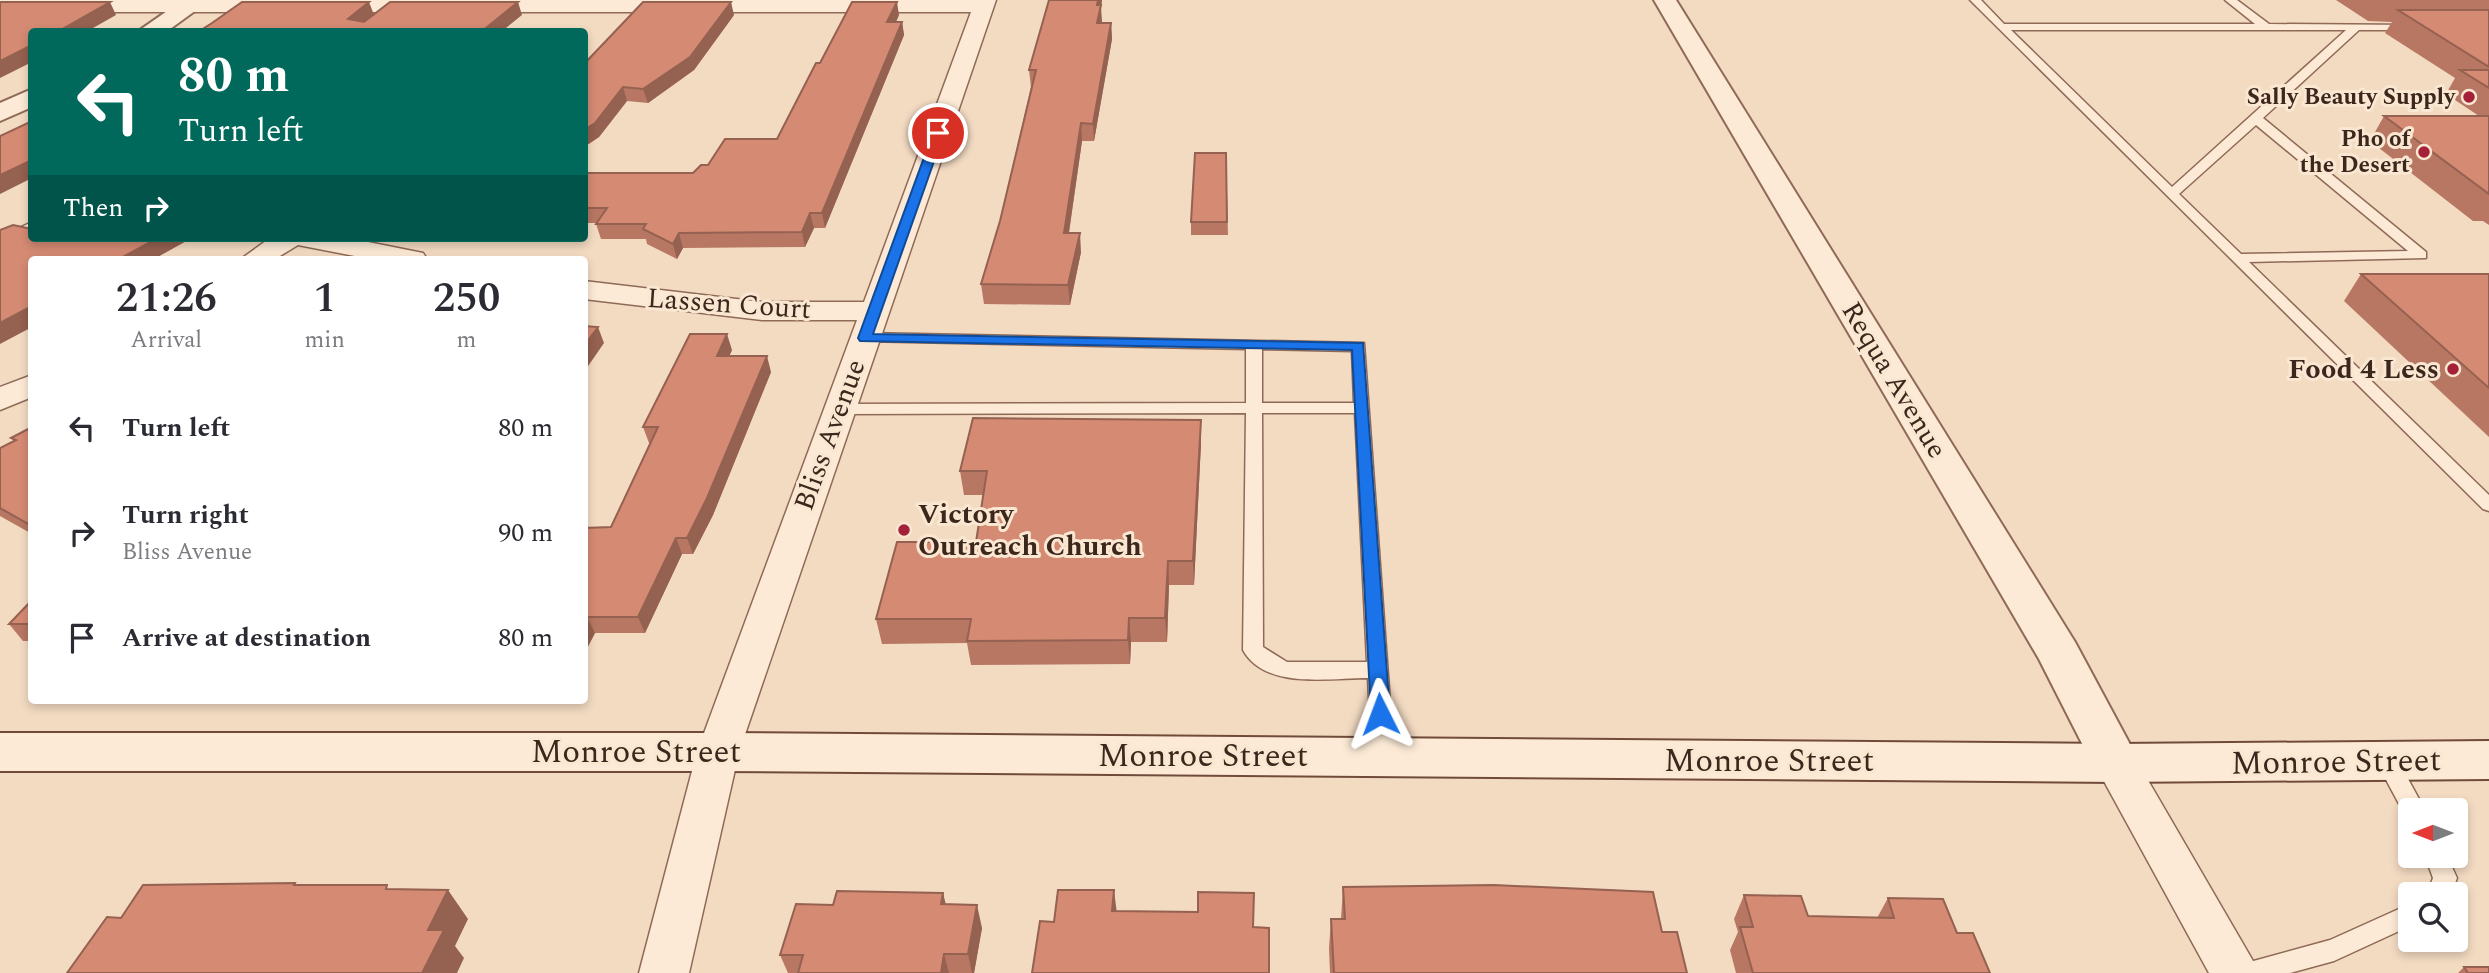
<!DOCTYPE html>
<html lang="en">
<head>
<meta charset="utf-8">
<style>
	:root { --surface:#fff; --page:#f7f7f7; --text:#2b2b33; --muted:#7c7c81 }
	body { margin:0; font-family:Spectral,serif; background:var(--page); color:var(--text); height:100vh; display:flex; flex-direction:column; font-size:26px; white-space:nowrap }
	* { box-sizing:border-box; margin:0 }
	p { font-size:23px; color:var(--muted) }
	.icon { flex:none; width:38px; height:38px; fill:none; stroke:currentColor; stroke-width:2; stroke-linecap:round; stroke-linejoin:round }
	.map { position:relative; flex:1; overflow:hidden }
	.side { position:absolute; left:28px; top:256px; width:560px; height:448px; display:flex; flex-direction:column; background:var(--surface); border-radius:7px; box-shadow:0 4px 10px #0003 }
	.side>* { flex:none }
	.guide { position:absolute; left:28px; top:28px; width:560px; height:214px; border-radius:7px; box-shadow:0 4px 10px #0003; background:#00695c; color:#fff; overflow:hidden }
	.needle { width:46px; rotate:270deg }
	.tools { position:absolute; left:2398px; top:798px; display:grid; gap:14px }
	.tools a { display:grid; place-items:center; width:70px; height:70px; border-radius:7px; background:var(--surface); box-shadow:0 4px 10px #0003; font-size:35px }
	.pin { position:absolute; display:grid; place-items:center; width:60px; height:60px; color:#fff; margin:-30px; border:4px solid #fff; border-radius:50%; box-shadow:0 2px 7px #0007 }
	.me { position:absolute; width:77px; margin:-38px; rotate:357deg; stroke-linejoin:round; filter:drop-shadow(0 0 5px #0008) }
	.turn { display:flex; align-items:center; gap:24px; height:147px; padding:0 35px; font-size:32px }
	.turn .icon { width:91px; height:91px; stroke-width:2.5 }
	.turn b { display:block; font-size:49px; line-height:60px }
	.then { display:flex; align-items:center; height:66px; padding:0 35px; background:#0003; gap:14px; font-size:26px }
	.eta { display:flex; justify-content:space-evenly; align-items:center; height:119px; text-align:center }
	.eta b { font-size:42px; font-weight:600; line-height:49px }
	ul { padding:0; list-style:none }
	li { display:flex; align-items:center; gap:21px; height:105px; padding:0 35px }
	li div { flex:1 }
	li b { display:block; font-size:26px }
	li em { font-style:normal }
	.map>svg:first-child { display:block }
</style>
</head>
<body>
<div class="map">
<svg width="2489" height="973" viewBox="0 0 2489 973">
	<rect width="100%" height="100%" fill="#f3dbc2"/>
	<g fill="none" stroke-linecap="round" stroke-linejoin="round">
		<defs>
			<g id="service">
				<path d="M1970,0h11l23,24h251l-30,-24h12l32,24 147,1 1,2 -5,3h-53l-96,88 163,134v6l-177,4 240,233v16l-6,-2zM2011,30h335l-174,157zM2256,125l152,126 -167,3 -62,-60z"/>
				<path d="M32,222v10l-32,14v-9z"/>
				<path d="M865,333l499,10 30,415 -3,6 -8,3 -8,-3 -3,-6 -4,-80c-38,0 -103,12 -125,-28l3,-237 -406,1 -8,-5 8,-5 406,-1v-54l-386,-8 -3,-3 3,-3zM1262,349l90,2 2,52h-92zM1262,413h93l12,249h-80l-24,-15z"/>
				<path d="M2387,752l8,3 30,55h-15v8l-4,-1 -30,-56 3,-6z"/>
				<path d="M2425,856h22l10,22 -6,16h-24l6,-16z"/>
				<path d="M2410,904v22l-76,35 -44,12h-54l3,-8 91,-25z"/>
			</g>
			<g id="minor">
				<path d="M0,0h996l-257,752 -50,221h-50l58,-221 160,-432h-95l-178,-21v-18l178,21h102l107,-290h-971z"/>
				<path d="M270,238h78l75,15 4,6h-57l-72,-14 -23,14h-34z"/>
				<path d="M32,375v22l-32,13v-23z"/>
				<path d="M2116,746l15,5 129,222h-51l-115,-210 7,-12z"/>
			</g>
			<g id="tertiary">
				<path d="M183,0h27l-44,32h-29z"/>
				<path d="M1654,0h22l399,642 65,121 -7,14 -17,5 -17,-5 -60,-118z"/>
				<path d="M32,89v18l-32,14v-18z"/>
			</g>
			<path id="secondary" d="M0,733h718l1398,11 373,-3v38l-373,3 -1398,-11h-718z"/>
		</defs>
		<use href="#service" stroke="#8f6a57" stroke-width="3"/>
		<use href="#minor" stroke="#8f6a57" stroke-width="3"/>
		<use href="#tertiary" stroke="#8f6a57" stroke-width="4"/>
		<use href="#secondary" stroke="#714b3a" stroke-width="4"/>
		<use href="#service" fill="#fcead6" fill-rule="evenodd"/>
		<use href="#minor" fill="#fcead6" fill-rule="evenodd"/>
		<use href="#tertiary" fill="#fcead6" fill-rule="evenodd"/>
		<use href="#secondary" fill="#fcead6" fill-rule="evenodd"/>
	</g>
	<g fill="#b77763">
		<path d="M1049,0h53l-1,7v16h10l1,16 -18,102h-12l-13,92 12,19 -11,53 -86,-1 -3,-20 19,-63 31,-134 -2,-17z"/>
		<path d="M2336,0h153v225l-6,-4h-10l-103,-80 14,-25h95l-33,-22 9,-16 -70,-45 7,-11 -24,-1z"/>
		<path d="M734,15l-40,55 -46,33 -21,-2 -28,36 -15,10v-83z"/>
		<path d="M899,15l-3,7h6l2,13 -79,193h-11l-9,19 -122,1 -6,11 -30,-15 -1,-5h-45l-5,-15 1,-1h-13v-46l109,-4 15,-8 69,-26 43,-76z"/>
		<path d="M1226,153l2,82h-37v-13z"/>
		<path d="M2361,274h128v163l-145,-136z"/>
		<path d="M732,350l-3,6 42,16 -58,143 -20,39h-11l-37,79h-50l-11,21v-126l27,-1 40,-84h-2l-6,-16z"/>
		<path d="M32,427v107l-32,-18v-68l14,-7 -3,-3z"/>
		<path d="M1201,443l-7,142h-25l-2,57h-36l-1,22 -159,1 -4,-22 -85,1 -6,-25 100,-77 7,-47h-19l-4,-24z"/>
		<path d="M32,600v41h-9l-14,-17z"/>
		<path d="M1343,887l319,45 25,41h-357l-1,-25 2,-29h10z"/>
		<path d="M943,893l2,11 37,24 -8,45h-186l-8,-18 53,-50z"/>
		<path d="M1744,895l64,21 69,2 11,-20 69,35 33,40h-254l-6,-23 8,-18 -4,-13z"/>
		<path d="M2464,967l25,6h-31z"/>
	</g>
	<g fill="#956150">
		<path d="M1098,0h4l-1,7 1,14 -4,18 -1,-34z"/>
		<path d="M110,2l6,13 -30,17h-29z"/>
		<path d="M369,2l5,13 -21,17 -5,-13z"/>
		<path d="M518,2l4,13 -21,17h-20z"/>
		<path d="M731,2l3,13 -40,55 -46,33 -5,-14z"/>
		<path d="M897,2l2,13 -9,20 -3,-13z"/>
		<path d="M902,22l2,13 -79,193 -3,-15z"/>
		<path d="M1111,23l1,16 -18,102 -1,-17z"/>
		<path d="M32,45v17l-32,16v-17z"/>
		<path d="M623,87l4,14 -28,36 -15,10v-17z"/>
		<path d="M1081,123l1,18 -16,111 -2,-19z"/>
		<path d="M32,160v18l-32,16v-19z"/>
		<path d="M810,213l4,15 -9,19 -3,-15z"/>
		<path d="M679,233l4,15 -6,11 -4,-15z"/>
		<path d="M1080,233l1,19 -11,53 -2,-20z"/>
		<path d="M158,238h34l-38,21h-35z"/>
		<path d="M32,306v21l-32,17v-21z"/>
		<path d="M598,327l6,16 -20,29v-26z"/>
		<path d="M727,334l5,16 -10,22 -5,-16z"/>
		<path d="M767,356l4,16 -58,143 -20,39 -6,-16z"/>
		<path d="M1201,420v23l-7,142 -1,-24z"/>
		<path d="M676,538l6,16 -37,79 -7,-16z"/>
		<path d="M1168,561l1,24 -2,57 -2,-24z"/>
		<path d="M587,617l8,16 -11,21v-32z"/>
		<path d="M1129,618l2,24 -1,22 -2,-24z"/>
		<path d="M448,890l20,29 -13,27 9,12 -7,15h-35l6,-43z"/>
		<path d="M1114,890l3,24 -5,-3z"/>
		<path d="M943,893l6,24 -8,-13z"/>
		<path d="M977,905l5,23 -8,45h-2l-4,-19z"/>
		<path d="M944,954l5,19h-8z"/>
	</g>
	<g fill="#d58a73" stroke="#956150" stroke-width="2">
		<path d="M1049,0h49l-1,5h4l-4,18h14l-18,101 -12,-1 -17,110h16l-12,52 -87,-1 19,-63 36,-151h-7z"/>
		<path d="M0,2h110l-53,30h-25v13l-32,16z"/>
		<path d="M242,2h127l-21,17 16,3 26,-20h128l-37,30h-283l14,-9z"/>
		<path d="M643,2h88l-41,55 -47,32 -20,-2 -28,36 -11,7v-66z"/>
		<path d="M852,2h45l-10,20h15l-80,191h-12l-8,19 -123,1 -6,11 -30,-15 3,-5h-50l11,-16h-23v-31l3,-4h106l8,-8h7l17,-26h52l39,-76h4z"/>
		<path d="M2398,10h91v57z"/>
		<path d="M2460,70h29v18z"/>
		<path d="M2384,116h105v78z"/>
		<path d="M32,121v39l-32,15v-39z"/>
		<path d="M1195,153h31l1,69h-36z"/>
		<path d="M13,225l19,4v9h126l-39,21h-87v47l-32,17v-93z"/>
		<path d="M2361,274h128v114z"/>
		<path d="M584,326l14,1 -14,19z"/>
		<path d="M690,334h37l-10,22h50l-60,142 -20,40h-11l-38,79h-51l-3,5v-94l27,-1 47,-100h-15z"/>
		<path d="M973,418l228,2 -8,141h-25l-3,57h-36l-1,22 -161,1 4,-22h-95l21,-77h79l11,-71h-27z"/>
		<path d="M32,427v99l-32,-18v-60l16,-8 -5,-2z"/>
		<path d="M32,600v24h-23z"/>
		<path d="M295,883l-1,2h93l-1,4 62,1 -20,40h16l-22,43h-355l40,-56 14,1 22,-33z"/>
		<path d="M1494,885l159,7 9,40h15l10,41h-353l-3,-54h14l-2,-32z"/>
		<path d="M1058,890h56l-2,21 86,1v-20l56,1 -1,34 16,1v45h-237l8,-52 14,1z"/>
		<path d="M837,891l106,2 -2,11 36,1 -9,49h-24l-3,19h-143l5,-18h-23l16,-51 37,1z"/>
		<path d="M1744,895l57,1 7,20 86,2 -6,-20 55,1 14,34h16l17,40h-237l-13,-46h13z"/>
		<path d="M2464,967h25v6h-21z"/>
	</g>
	<path fill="#1a73e8" stroke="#114b97" stroke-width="2" d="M938,130l6,3 -71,201 490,9 27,371 -3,5h-13l-3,-5 -19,-364 -492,-9 -2,-3 75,-205z"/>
	<g fill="#a52039" stroke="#f9e7d2" stroke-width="2.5">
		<circle cx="2469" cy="97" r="7"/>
		<circle cx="2424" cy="152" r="7"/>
		<circle cx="2453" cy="369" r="7"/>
		<circle cx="904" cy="530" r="7"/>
	</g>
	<g text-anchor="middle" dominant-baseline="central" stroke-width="6" stroke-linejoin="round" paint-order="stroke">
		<g font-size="23" font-weight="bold" fill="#3d261c" stroke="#f9e7d2" text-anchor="end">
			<text x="2455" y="97">Sally Beauty Supply</text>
			<text x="2410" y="139">Pho of<tspan x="2410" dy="26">the Desert</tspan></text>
		</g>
		<g font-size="28" fill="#3d261c" stroke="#f9e7d2">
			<text transform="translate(729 304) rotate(4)">Lassen Court</text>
			<text transform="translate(1894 380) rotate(59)">Requa Avenue</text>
			<text transform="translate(830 435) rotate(-70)">Bliss Avenue</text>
		</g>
		<g font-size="28" font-weight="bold" fill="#3d261c" stroke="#f9e7d2" text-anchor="end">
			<text x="2439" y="369">Food 4 Less</text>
			<text x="918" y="514" text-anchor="start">Victory<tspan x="918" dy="32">Outreach Church</tspan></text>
		</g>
		<g font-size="33" fill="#3d261c" stroke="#f9e7d2">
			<text x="636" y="752">Monroe Street</text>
			<text x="1203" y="756">Monroe Street</text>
			<text x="1769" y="761">Monroe Street</text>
			<text transform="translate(2336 762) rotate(-1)">Monroe Street</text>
		</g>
	</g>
</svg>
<div class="tools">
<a><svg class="needle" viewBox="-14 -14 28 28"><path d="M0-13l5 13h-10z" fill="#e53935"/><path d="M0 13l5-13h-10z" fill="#7c7c81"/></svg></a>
<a><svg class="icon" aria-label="search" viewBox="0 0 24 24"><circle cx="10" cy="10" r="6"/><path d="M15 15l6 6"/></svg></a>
</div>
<div class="pin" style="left:938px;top:133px;background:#d93025"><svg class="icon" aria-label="arrive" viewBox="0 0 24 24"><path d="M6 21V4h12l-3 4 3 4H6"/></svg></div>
<svg class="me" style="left:1380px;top:714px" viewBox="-20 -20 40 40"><path d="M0-17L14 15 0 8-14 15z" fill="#1a73e8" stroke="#fff" stroke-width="4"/></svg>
<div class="guide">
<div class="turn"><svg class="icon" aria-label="left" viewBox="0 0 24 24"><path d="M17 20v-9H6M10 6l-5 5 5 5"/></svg><div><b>80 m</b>Turn left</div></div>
<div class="then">Then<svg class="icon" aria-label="right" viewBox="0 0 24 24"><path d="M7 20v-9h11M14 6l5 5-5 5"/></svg></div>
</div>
<section class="side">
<div class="eta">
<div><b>21:26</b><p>Arrival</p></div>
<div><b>1</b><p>min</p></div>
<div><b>250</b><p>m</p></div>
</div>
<ul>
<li><svg class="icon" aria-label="left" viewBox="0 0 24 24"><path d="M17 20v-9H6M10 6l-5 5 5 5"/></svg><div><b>Turn left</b></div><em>80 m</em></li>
<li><svg class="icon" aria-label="right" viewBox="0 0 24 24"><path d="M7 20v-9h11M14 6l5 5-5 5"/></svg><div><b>Turn right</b><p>Bliss Avenue</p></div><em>90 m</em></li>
<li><svg class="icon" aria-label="arrive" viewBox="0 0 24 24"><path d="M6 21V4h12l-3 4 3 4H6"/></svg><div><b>Arrive at destination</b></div><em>80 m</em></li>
</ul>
</section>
</div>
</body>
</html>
